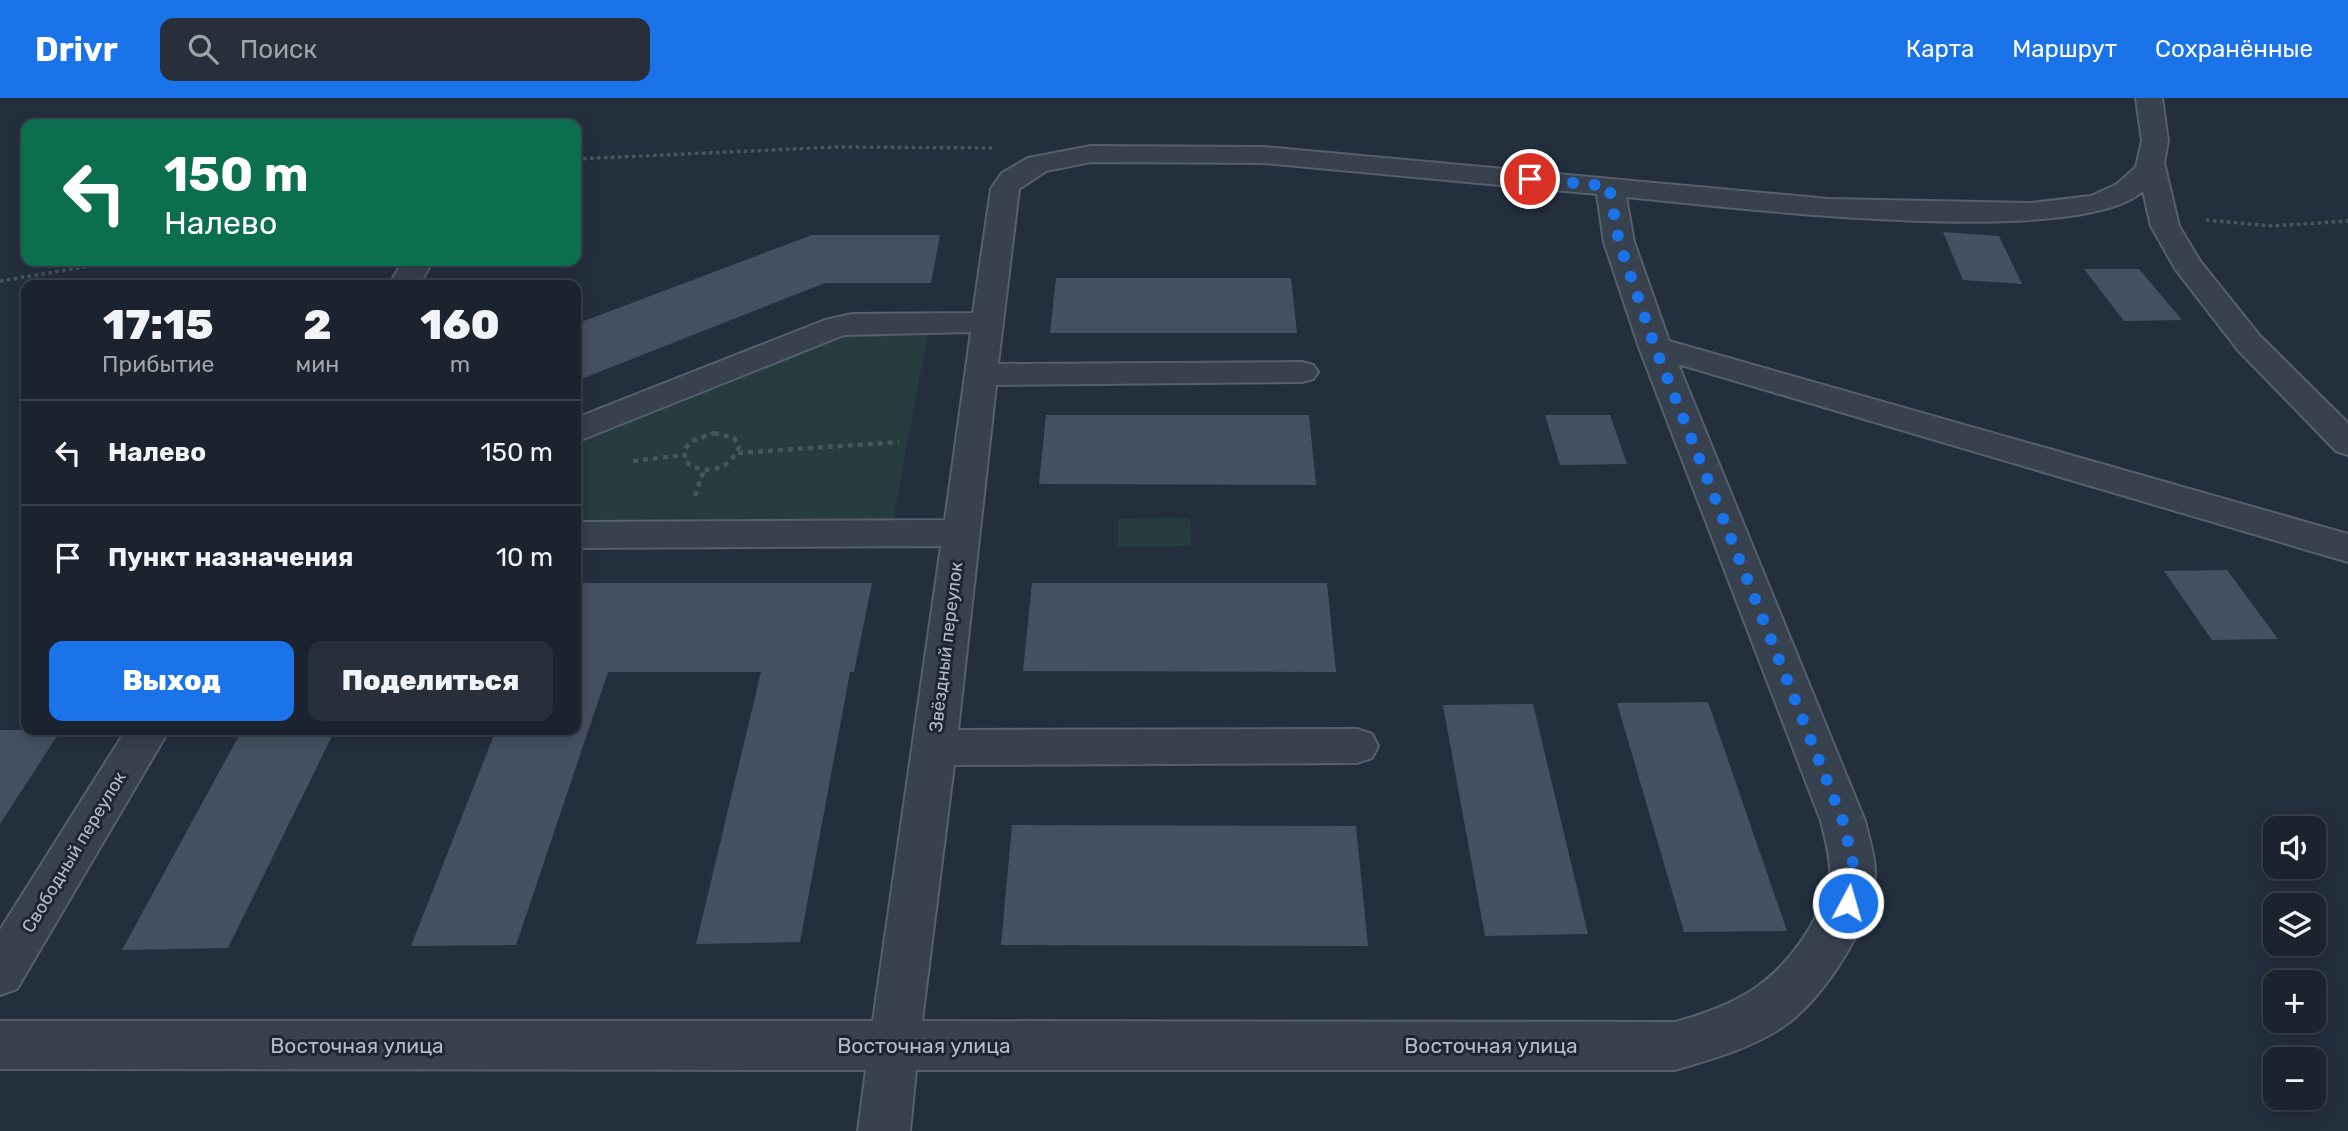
<!DOCTYPE html>
<html lang="ru">
<head>
<meta charset="utf-8">
<style>
	:root { --surface:#1b232e; --page:#282f3a; --text:#f1f3f6; --muted:#a0a4aa; --line:#39404a; --accent:#1a73e8 }
	body { margin:0; font-family:Rubik,sans-serif; background:var(--page); color:var(--text); height:100vh; display:flex; flex-direction:column; font-size:26px; white-space:nowrap }
	* { box-sizing:border-box; margin:0 }
	p { font-size:23px; color:var(--muted) }
	.icon { flex:none; width:38px; height:38px; fill:none; stroke:currentColor; stroke-width:2; stroke-linecap:round; stroke-linejoin:round }
	.map { position:relative; flex:1; overflow:hidden }
	.side { position:absolute; left:21px; top:182px; width:560px; height:455px; display:flex; flex-direction:column; background:var(--surface); border-radius:14px; box-shadow:0 4px 18px #0003,0 0 0 2px var(--line) }
	.side>* { flex:none }
	.guide { position:absolute; left:21px; top:21px; width:560px; height:147px; border-radius:14px; box-shadow:0 4px 18px #0003,0 0 0 2px var(--line); background:#0b6e4f; color:#fff; overflow:hidden }
	.buttons { position:absolute; left:2263px; top:718px; display:grid; gap:14px }
	.buttons a { display:grid; place-items:center; width:63px; height:63px; border-radius:14px; background:var(--surface); box-shadow:0 4px 18px #0003,0 0 0 2px var(--line); font-size:35px }
	.pin { position:absolute; display:grid; place-items:center; width:60px; height:60px; color:#fff; margin:-30px; border:4px solid #fff; border-radius:50%; box-shadow:0 2px 7px #0007 }
	.me { position:absolute; width:77px; margin:-38px; rotate:6deg; stroke-linejoin:round; filter:drop-shadow(0 0 5px #0008) }
	.turn { display:flex; align-items:center; gap:24px; height:147px; padding:0 28px; font-size:32px }
	.turn .icon { width:91px; height:91px; stroke-width:2.5 }
	.turn b { display:block; font-size:49px; line-height:60px }
	.eta { display:flex; justify-content:space-evenly; align-items:center; height:119px; text-align:center }
	.eta b { font-size:42px; font-weight:800; line-height:49px }
	.action { display:flex; gap:14px; margin-top:auto; padding:14px 28px }
	.action a { flex:1; height:80px; border-radius:14px; background:var(--accent); color:#fff; font-size:28px; font-weight:800; line-height:80px; text-align:center }
	.action a+a { background:var(--page); color:var(--text) }
	ul { padding:0; list-style:none }
	li { display:flex; align-items:center; gap:21px; height:105px; padding:0 28px; border-top:2px solid var(--line) }
	li div { flex:1 }
	li b { display:block; font-size:26px }
	li em { font-style:normal }
	header { display:flex; align-items:center; gap:42px; box-sizing:border-box; height:98px; padding:0 35px; background:var(--accent); color:#fff }
	header strong { font-size:33px }
	nav { display:flex; gap:38px; margin-inline-start:auto; font-size:24px }
	.search { width:490px; height:63px; background:var(--page); display:flex; align-items:center; gap:18px; box-sizing:border-box; padding:0 24px; border-radius:14px; color:var(--muted); font-size:26px }
	.map>svg:first-child { display:block }
</style>
</head>
<body>
<header>
<strong>Drivr</strong>
<div class="search"><svg class="icon" aria-label="search" viewBox="0 0 24 24"><circle cx="10" cy="10" r="6"/><path d="M15 15l6 6"/></svg>Поиск</div>
<nav><a>Карта</a><a>Маршрут</a><a>Сохранённые</a></nav>
</header>
<div class="map">
<svg width="2348" height="1033" viewBox="0 0 2348 1033">
	<rect width="100%" height="100%" fill="#242f3e"/>
	<g fill="#263c3f">
		<path d="M928,234l-35,189 -317,1v-83l262,-104z"/>
		<path d="M1190,420l1,28 -73,1v-28z"/>
	</g>
	<g fill="#455162">
		<path d="M1943,134l56,4 23,48 -59,-4z"/>
		<path d="M812,137h128l-9,48h-106l-249,98v-57z"/>
		<path d="M2084,171h55l43,51 -58,1z"/>
		<path d="M1056,180h235l6,55h-247z"/>
		<path d="M1046,317h263l7,70 -277,-1z"/>
		<path d="M1545,317h65l17,49 -67,1z"/>
		<path d="M2227,472l51,69 -66,1 -48,-69z"/>
		<path d="M576,485h296l-18,89h-4l-50,270 -104,2 65,-272h-153l-92,273 -105,1 85,-216h80z"/>
		<path d="M1032,485h295l9,89 -313,-1z"/>
		<path d="M1708,604l79,229 -103,1 -67,-229z"/>
		<path d="M1533,606l55,230 -103,2 -42,-231z"/>
		<path d="M0,632h61l-61,94z"/>
		<path d="M242,632h93l-107,218 -106,2z"/>
		<path d="M1012,727l344,1 12,120 -367,-1z"/>
	</g>
	<g fill="none" stroke-linecap="round" stroke-linejoin="round">
		<defs>
			<g id="minor">
				<path d="M2136,0h26l6,43 -4,22 15,63 21,35 60,75 88,87v32l-12,-4 -98,-101 -62,-80 -25,-44 -8,-35c-66,60 -421,15 -517,6l8,45 35,99 679,193v28l-670,-198 187,457c4,18 10,34 10,52 -2,49 -51,126 -91,153 -32,22 -72,33 -109,44h-759l-6,61h-52l8,-61 -866,-1v-48h873l68,-475 -365,2v-26l369,-2 26,-188 -127,3 -268,107v-24l249,-98 27,-6 121,-1 18,-124 11,-16 26,-15 63,-12 173,1 565,52 202,4 60,-7 26,-12 19,-17 6,-26zM1091,64l173,1 333,31 7,48 35,105 182,474c4,18 10,35 9,53 -2,21 -11,38 -21,55 -34,56 -73,76 -134,93l-753,-1 32,-256 403,-2 15,-5 6,-12 -6,-12 -15,-5 -399,1 38,-345 306,-3 11,-3 5,-7 -5,-7 -11,-3 -304,2 21,-175 27,-18z"/>
				<path d="M403,163h30l-14,24h-30z"/>
				<path d="M126,632h43l-152,259 -17,6v-65z"/>
			</g>
		</defs>
		<use href="#minor" stroke="#565f6c" stroke-width="4"/>
		<g stroke="#44595c" stroke-width="3.5" stroke-dasharray="3.5 3.5" stroke-linecap="butt">
			<path d="M576,61l261,-12 156,1"/>
			<path d="M2206,122l66,6 76,-5"/>
			<path d="M0,183l121,-20"/>
		</g>
		<g stroke="#44595c" stroke-width="4.5" stroke-dasharray="5 5" stroke-linecap="butt">
			<path d="M714,335l20,5 5,9c-9,23 -35,30 -54,14l-1,-11 8,-9z"/>
			<path d="M738,355l161,-11"/>
			<path d="M633,363l50,-6"/>
			<path d="M695,398l9,-26"/>
		</g>
		<use href="#minor" fill="#38414e" fill-rule="evenodd"/>
	</g>
	<g fill="none" stroke-linecap="round" stroke-linejoin="round">
		<path stroke="#1a73e8" stroke-width="12" stroke-dasharray="0 21.6" d="M1530,81l79,7 10,56 36,105 188,474 10,42 -5,40"/>
	</g>
	<g text-anchor="middle" dominant-baseline="central" stroke-width="6" stroke-linejoin="round" paint-order="stroke">
		<g font-size="18" fill="#b4bcc9" stroke="#1d2633">
			<text transform="translate(946 549) rotate(-83)">Звёздный переулок</text>
			<text transform="translate(74 754) rotate(-59)">Свободный переулок</text>
		</g>
		<g font-size="21" fill="#b4bcc9" stroke="#1d2633">
			<text x="357" y="947">Восточная улица</text>
			<text x="924" y="947">Восточная улица</text>
			<text x="1491" y="947">Восточная улица</text>
		</g>
	</g>
</svg>
<div class="buttons">
<a><svg class="icon" aria-label="sound" viewBox="0 0 24 24"><path d="M4 9h4l5-4v14l-5-4H4zM17 9q2 3 0 6"/></svg></a>
<a><svg class="icon" aria-label="layers" viewBox="0 0 24 24"><path d="M12 4l9 5-9 5-9-5zM3 14l9 5 9-5"/></svg></a>
<a>+</a>
<a>−</a>
</div>
<div class="pin" style="left:1530px;top:81px;background:#d93025"><svg class="icon" aria-label="arrive" viewBox="0 0 24 24"><path d="M6 21V4h12l-3 4 3 4H6"/></svg></div>
<svg class="me" style="left:1848px;top:805px" viewBox="-20 -20 40 40"><circle r="17" fill="#1a73e8" stroke="#fff" stroke-width="3"/><path d="M0-11L8 9 0 5-8 9z" fill="#fff"/></svg>
<div class="guide">
<div class="turn"><svg class="icon" aria-label="left" viewBox="0 0 24 24"><path d="M17 20v-9H6M10 6l-5 5 5 5"/></svg><div><b>150 m</b>Налево</div></div>
</div>
<section class="side">
<div class="eta">
<div><b>17:15</b><p>Прибытие</p></div>
<div><b>2</b><p>мин</p></div>
<div><b>160</b><p>m</p></div>
</div>
<ul>
<li><svg class="icon" aria-label="left" viewBox="0 0 24 24"><path d="M17 20v-9H6M10 6l-5 5 5 5"/></svg><div><b>Налево</b></div><em>150 m</em></li>
<li><svg class="icon" aria-label="arrive" viewBox="0 0 24 24"><path d="M6 21V4h12l-3 4 3 4H6"/></svg><div><b>Пункт назначения</b></div><em>10 m</em></li>
</ul>
<div class="action"><a>Выход</a><a>Поделиться</a></div>
</section>
</div>
</body>
</html>
